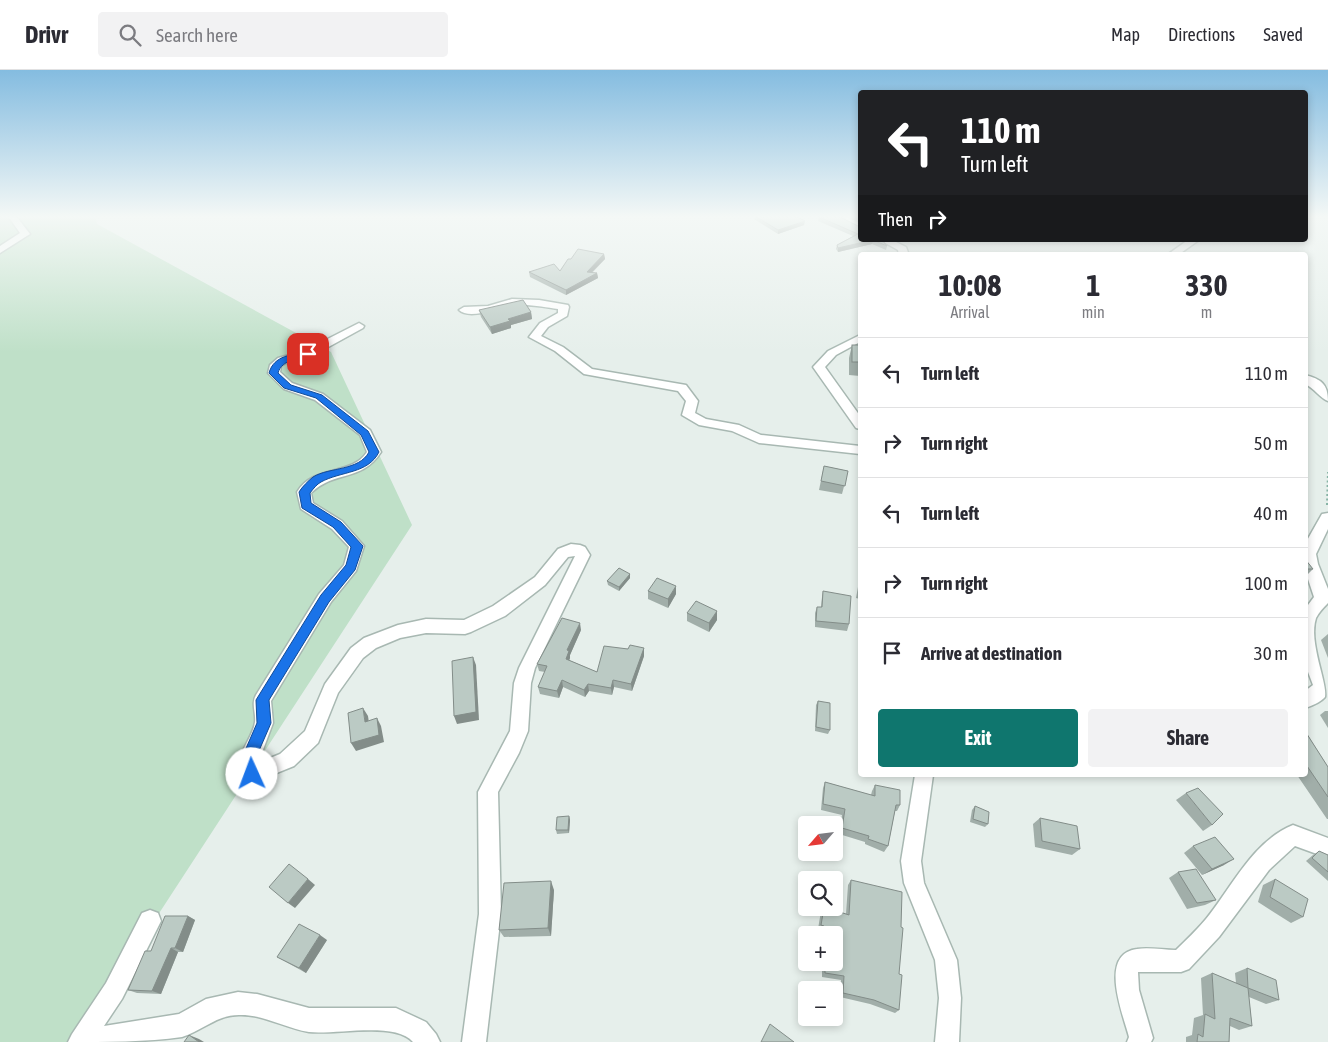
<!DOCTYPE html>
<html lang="en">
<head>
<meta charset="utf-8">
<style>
	:root { --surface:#fff; --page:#f2f2f3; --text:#2b2b33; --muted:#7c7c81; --line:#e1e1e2; --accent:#0f766e }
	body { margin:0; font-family:"Asap Condensed",sans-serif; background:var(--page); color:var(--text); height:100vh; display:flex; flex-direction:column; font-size:19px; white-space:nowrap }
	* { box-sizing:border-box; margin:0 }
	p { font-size:16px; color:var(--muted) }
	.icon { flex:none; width:28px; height:28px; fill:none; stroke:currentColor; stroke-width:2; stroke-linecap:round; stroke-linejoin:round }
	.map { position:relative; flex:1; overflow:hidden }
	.panel { position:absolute; left:858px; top:182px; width:450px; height:525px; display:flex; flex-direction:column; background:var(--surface); border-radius:5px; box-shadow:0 2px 8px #0003 }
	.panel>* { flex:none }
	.hud { position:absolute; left:858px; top:20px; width:450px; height:152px; border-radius:5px; box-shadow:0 2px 8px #0003; background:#202124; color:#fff; overflow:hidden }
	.needle { width:32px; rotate:242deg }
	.buttons { position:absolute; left:798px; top:746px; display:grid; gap:10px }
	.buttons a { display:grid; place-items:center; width:45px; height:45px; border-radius:5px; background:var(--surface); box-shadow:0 2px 8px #0003; font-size:25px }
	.pin { position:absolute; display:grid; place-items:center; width:42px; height:42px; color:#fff; margin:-21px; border-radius:10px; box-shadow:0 2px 8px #0006 }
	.me { position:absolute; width:55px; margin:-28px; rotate:358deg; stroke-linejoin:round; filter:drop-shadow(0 0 4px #0008) }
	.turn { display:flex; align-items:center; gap:18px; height:105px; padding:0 20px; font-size:22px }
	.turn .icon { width:65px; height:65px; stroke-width:2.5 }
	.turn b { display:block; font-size:35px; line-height:42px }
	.then { display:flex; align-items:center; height:48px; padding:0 20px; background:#0003; gap:10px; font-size:19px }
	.eta { display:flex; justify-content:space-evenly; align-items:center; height:85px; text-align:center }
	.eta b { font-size:30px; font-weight:700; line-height:35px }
	.primary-button { display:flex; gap:10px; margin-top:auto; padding:10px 20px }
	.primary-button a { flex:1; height:58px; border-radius:5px; background:var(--accent); color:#fff; font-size:20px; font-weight:700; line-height:58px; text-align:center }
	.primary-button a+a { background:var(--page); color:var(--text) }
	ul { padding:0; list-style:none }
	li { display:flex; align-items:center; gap:15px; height:70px; padding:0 20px; border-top:1px solid var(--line) }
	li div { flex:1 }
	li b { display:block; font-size:19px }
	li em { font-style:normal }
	header { display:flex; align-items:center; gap:30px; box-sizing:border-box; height:70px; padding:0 25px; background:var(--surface); border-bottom:1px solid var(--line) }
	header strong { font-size:24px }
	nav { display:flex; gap:28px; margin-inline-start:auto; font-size:18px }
	.search { width:350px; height:45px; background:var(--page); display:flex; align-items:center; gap:12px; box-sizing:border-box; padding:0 18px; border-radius:5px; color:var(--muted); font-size:19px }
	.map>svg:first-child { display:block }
</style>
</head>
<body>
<header>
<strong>Drivr</strong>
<div class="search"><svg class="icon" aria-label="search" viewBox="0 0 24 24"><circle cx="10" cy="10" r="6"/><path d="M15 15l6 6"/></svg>Search here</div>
<nav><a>Map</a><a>Directions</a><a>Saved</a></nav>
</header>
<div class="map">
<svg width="1328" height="972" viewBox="0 0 1328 972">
	<rect width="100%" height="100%" fill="#e6efeb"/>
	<path fill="#bfe0c8" d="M0,146h95l2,8 234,128 81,173 -301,462 -43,55h-68z"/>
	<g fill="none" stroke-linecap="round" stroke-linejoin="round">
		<defs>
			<g id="minor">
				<path d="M8,146h8l14,18 -30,19v-7l20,-13z"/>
				<path d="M834,146h11l15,7v7z"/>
				<path d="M880,170h12l14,7 3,8h-10l-1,-5z"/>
				<path d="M1188,170h11l-21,15h-11z"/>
				<path d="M512,229l27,1 29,5 1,2 -2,9 -19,11 -7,9 22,11 29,22 94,16 12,16 -3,12 11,6 33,6 22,10 99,11v8l-101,-11 -27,-12 -33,-6 -17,-10 4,-14 -8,-10 -94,-17 -29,-23 -26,-14 11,-14 18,-10v-4c-14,-2 -32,-6 -47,-3 -12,2 -42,14 -52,4l5,-3 24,-1z"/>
				<path d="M359,253l5,3 -1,2 -51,28 -26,7 -5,3 -1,6 12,11 31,11 47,36 11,22c-19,30 -46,18 -70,41l2,10 29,18 22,25 -8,25 -25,31 -60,99 2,22 -15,40 22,-9 25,-23 20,-47 26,-36 13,-10 34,-13 28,-6 38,1 29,-14 42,-29 23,-28 13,-5 9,1 5,2 5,8 -55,113 -4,15 -3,48 -9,22 -21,39 3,122 -15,128h-24l17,-128 -1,-122 32,-61 4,-48 5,-15 56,-112 -7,1 -23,28 -40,31 -34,16 -6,2 -39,-1 -26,5 -24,10 -13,10 -25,35 -20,50 -24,23 -42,17c-32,-13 1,-41 3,-61 1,-10 -4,-18 1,-27l63,-101 25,-29 5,-18 -17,-18 -31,-20 -4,-17c17,-28 55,-16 70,-40l-7,-17 -45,-35 -31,-11 -16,-16 2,-8 8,-7 26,-7z"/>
				<path d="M860,265v7l-24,13 -11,12 35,49v13l-4,-1 -43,-61 15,-16z"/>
				<path d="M1305,305c16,4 23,9 23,26 -7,-2 -14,-13 -23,-17z"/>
				<path d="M1328,443v16l-12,25 2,10 10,25v14c-4,4 -9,9 -12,15 -8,24 12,66 9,79 -4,5 -14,9 -20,11v-17l8,-6 -8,-21v-55l9,-12 -9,-27v-26l17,-30z"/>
				<path d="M915,705h18l-12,86 3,22 33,77 4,38 -2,44h-24l4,-44 -4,-38 -31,-77 -3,-22z"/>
				<path d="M1293,755l35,13v20l-33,-12 -26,24 -50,67 -30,32 -8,3h-43l1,18 14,48 -2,4h-24l2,-5c-6,-23 -31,-83 8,-88 12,-2 27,1 39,1 10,-10 21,-20 30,-31 26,-32 47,-78 87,-94z"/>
				<path d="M150,840l8,3 3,8 -39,78 -18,27 75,-12 27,-15 32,-7 19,2 52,14h87l30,14 10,12 4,8h-27c-17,-21 -78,-7 -104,-10 -24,-4 -46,-18 -70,-17 -23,0 -37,16 -57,22 -35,5 -77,5 -114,5l4,-8 34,-51 36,-70z"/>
			</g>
		</defs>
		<use href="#minor" stroke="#a8b8b2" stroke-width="3"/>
		<path stroke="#86b3a5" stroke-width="2" stroke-dasharray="2 2.5" stroke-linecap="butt" d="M1327,435l1,-33"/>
		<use href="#minor" fill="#fff" fill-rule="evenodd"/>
	</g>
	<g fill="#a1aea9">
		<path d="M755,146l49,9 -26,9 -24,-15z"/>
		<path d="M855,146h5v6l-6,-4z"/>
		<path d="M819,147l63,23 5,6 -1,4 -14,-6 -34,8 -2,-3 1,-4 16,-9 -35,-15z"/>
		<path d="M604,184l1,5 -13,14h5l1,5 -32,17 -36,-18 -1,-5 31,-1 11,-12z"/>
		<path d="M479,240l52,2 1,7 -21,6v3l-19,6 -11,-17z"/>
		<path d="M852,275h8v31l-11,-1v-17z"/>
		<path d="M824,396l24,5 -6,23 -23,-4z"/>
		<path d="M1305,489l8,10 -8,8z"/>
		<path d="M630,504v4l-11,13 -11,-6 -1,-4z"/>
		<path d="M860,510v19l-4,-1 2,-11z"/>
		<path d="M648,521l28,3 -8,14 -20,-9z"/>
		<path d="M823,521l26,33 -2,7 -32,-4v-14l2,-6h4l1,-10z"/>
		<path d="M687,543l30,7 -8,12 -22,-11z"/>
		<path d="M581,560l-11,25v3l-1,2 28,12 31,-23 16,-1v8l-12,35 -18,-4 -2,8 -23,-4 -4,6 -22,-10 -4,11 -19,-4 -2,-7 7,-15 -6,-1 -2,-7z"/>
		<path d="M1328,564v24l-7,-18z"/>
		<path d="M818,631l12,29 -2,4 -13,-3 1,-26z"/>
		<path d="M1325,641h3v17l-8,-13z"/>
		<path d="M1305,661l23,36v52h-1l-30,-44h8z"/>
		<path d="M825,712l46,13 1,-4 3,-6 25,20 -3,6h-2l-7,35 -4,6 -19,-8v-2l-26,-8 3,-19 -21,-5 2,-22z"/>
		<path d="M1186,723l26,32 -9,6 -27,-31z"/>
		<path d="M975,736l13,18 -3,3 -15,-5 2,-12z"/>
		<path d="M569,746l1,4 -1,13 -12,1 -1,-4z"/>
		<path d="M1040,748l40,31 -8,6 -37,-8 -2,-23z"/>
		<path d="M1193,776l31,19 -22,10 -18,-22z"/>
		<path d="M1319,781l9,4v26l-22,-20 7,-6z"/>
		<path d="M1178,802l38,28 -11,5 -18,4 -18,-31z"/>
		<path d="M1275,809l28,38 -12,6 -33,-21 5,-17z"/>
		<path d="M851,810l48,94v36l-4,3 -25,-9 -30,-7 1,-17 -19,-3v-15h12v-27h-13v-5l-3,-1 3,-18 2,-3h5l18,6 2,-29z"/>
		<path d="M554,820l-3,46 -47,1 -5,-7z"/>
		<path d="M188,846l7,4 -12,32h-5l-17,42 -24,-1 -9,-3z"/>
		<path d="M327,870l-21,33 -29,-16z"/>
		<path d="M1247,898l32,32 -13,4 -17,-7 3,29 -13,4 -9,-4 -1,16h-43v-5l6,-2 2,-17 9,-3 -2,-37 11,-5 24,10 -1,-10z"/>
	</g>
	<g fill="#838d89">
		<path d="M805,151l-1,4 -26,9v-4z"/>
		<path d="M873,170l-1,4 -34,8v-4z"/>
		<path d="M604,184l1,5 -18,18v-5z"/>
		<path d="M597,203l1,5 -32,17v-5z"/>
		<path d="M531,242l1,7 -21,6v3l-19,6 -2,-7 18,-8z"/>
		<path d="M630,504v4l-11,13v-4z"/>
		<path d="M676,516v8l-8,14v-9z"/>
		<path d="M717,541v9l-8,12v-9z"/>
		<path d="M580,553l1,7 -11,25v3l-3,8 -1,-7 1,-9z"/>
		<path d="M644,578v8l-12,35 -1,-7z"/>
		<path d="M473,587l3,8 3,55 -22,4 -3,-8z"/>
		<path d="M562,610l1,7 -4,11 -2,-7z"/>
		<path d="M613,610l1,7 -2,8 -1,-7z"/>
		<path d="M588,614l1,7 -4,6 -1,-7z"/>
		<path d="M363,638l5,8 2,14 -5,-8z"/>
		<path d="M377,648l4,8 3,16 -28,9 -5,-8z"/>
		<path d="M569,746l1,4 -1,13 -1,-3z"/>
		<path d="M1234,789l-10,6 -22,10 10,-6z"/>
		<path d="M308,809l7,6 -20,23 -7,-5z"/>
		<path d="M551,811l3,9 -3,46 -3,-8z"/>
		<path d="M188,846l7,4 -12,32 -8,-4z"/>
		<path d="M320,865l7,5 -21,33 -7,-5z"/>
		<path d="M171,878l7,4 -17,42 -9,-3z"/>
		<path d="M189,965l10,4 5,3h-5z"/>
	</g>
	<g fill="#bbcac4" stroke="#838d89">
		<path d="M755,146h40l10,5 -27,9z"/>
		<path d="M838,146l22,11v13h22l5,6 -14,-6 -35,8 -1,-3 21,-11 -39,-17z"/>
		<path d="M578,179l26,5 -17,18 10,1 -31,17 -37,-18 25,-8 6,7 8,-12h3z"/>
		<path d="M523,230l8,12 -23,7 2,2 -20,6 -11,-17z"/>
		<rect x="852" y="275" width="8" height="17"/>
		<path d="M824,396l24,5 -3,15 -24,-5z"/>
		<path d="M1305,489l8,10h-8z"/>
		<path d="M619,498l11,6 -11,13 -12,-6z"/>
		<path d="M657,508l19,8 -8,13 -20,-8z"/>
		<path d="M823,521l28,5 -2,28 -33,-3 1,-14h5z"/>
		<path d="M696,531l21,10 -8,12 -22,-10z"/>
		<path d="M562,548l18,5 -13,27 2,1 -3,8 31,13 7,-26 24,3 2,-4 14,3 -13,36 -18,-4 -2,8 -23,-4 -4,6 -22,-10 -5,11 -19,-4 9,-21 -10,-2z"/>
		<path d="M473,587l3,55 -22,4 -2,-55z"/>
		<path d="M818,631l12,2v27l-14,-3z"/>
		<path d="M363,638l2,14 12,-4 2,17 -28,8 -3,-30z"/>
		<path d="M1305,661l23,36v30l-23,-34z"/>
		<path d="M825,712l50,14v-11l25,5v15h-4l-8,41 -20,-7 1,-3 -27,-8 3,-19 -22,-5z"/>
		<path d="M1198,718l25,26 -11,11 -26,-32z"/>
		<path d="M975,736l14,6 -1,12 -15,-5z"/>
		<path d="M569,746l-1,14h-12l1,-13z"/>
		<path d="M1040,748l37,8 3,23 -38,-8z"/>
		<path d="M1215,767l19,22 -22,10 -19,-23z"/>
		<path d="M1319,781l9,4v17l-16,-14z"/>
		<path d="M289,794l19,15 -20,24 -19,-16z"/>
		<path d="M1196,799l20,31 -19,3 -19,-31z"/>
		<path d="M1275,809l33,20 -5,18 -33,-20z"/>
		<path d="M851,810l51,12 -1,35 2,1 -4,46 3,1 -3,35 -25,-10 -31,-7 1,-17 -19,-3v-11h9v-27h-10v-9l-3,-1 3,-17h4l21,7z"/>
		<path d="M551,811l-3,47 -49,2 5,-47z"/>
		<path d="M165,846h23l-13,32h-4l-19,43 -24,-1 17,-39h6z"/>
		<path d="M299,854l21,11 -21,33 -22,-11z"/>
		<path d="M1247,898l29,12 3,20 -31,-12z"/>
		<path d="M1212,903l36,15 4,38 -22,-8 -1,24h-32l1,-8 5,3 2,-23 10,5z"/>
		<path d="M770,954l24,18h-33z"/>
		<path d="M189,965l10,7h-15z"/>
	</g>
	<linearGradient id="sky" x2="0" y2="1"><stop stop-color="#84bce0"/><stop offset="0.52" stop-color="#f4f8f6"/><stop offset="1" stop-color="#f4f8f6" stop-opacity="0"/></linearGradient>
	<rect width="1328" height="282" fill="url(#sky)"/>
	<path fill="#1a73e8" stroke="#114b97" d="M308,281l5,3 -2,2c-12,3 -29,3 -33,17l13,12 31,10 46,36 11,21c-11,22 -38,19 -58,30 -4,2 -8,7 -11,11l1,10 30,19 22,24 -8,24 -26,32 -60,98 2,23 -13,30 -4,14 5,7 -2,5 -5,2 -10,-6 -3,-5 5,-17 13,-30 -1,-23 65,-105 25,-30 5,-18 -18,-20 -31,-19 -3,-16c3,-5 9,-11 14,-15 16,-10 46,-6 56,-25l-8,-17 -45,-37 -32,-10 -15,-15c5,-18 23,-18 39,-22z"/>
</svg>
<div class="buttons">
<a><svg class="needle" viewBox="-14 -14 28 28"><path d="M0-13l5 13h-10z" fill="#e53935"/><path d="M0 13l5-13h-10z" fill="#7c7c81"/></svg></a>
<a><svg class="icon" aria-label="search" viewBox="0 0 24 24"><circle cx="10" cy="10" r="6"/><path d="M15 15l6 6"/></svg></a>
<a>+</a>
<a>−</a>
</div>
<div class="pin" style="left:308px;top:284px;background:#d93025"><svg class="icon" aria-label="arrive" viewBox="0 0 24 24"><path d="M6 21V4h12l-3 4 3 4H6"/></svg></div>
<svg class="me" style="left:252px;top:704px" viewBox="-20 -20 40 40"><circle r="19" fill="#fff"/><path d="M0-13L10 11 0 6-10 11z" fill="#1a73e8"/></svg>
<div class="hud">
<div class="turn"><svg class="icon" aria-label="left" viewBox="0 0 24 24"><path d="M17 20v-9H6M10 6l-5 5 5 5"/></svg><div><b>110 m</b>Turn left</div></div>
<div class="then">Then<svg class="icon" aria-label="right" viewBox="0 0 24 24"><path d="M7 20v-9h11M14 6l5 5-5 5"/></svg></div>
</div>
<section class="panel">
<div class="eta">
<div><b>10:08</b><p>Arrival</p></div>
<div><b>1</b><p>min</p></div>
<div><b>330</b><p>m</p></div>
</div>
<ul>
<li><svg class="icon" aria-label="left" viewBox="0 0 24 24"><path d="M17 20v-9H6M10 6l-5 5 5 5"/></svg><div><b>Turn left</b></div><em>110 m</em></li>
<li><svg class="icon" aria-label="right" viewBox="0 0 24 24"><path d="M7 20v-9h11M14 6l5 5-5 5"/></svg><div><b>Turn right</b></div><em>50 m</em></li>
<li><svg class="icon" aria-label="left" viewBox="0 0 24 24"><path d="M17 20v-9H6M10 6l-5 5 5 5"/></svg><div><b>Turn left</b></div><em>40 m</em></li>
<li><svg class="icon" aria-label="right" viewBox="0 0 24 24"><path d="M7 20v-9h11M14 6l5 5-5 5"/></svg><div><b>Turn right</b></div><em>100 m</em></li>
<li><svg class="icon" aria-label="arrive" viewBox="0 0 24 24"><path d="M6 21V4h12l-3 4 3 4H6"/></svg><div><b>Arrive at destination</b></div><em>30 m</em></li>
</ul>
<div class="primary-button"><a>Exit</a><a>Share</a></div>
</section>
</div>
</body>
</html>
